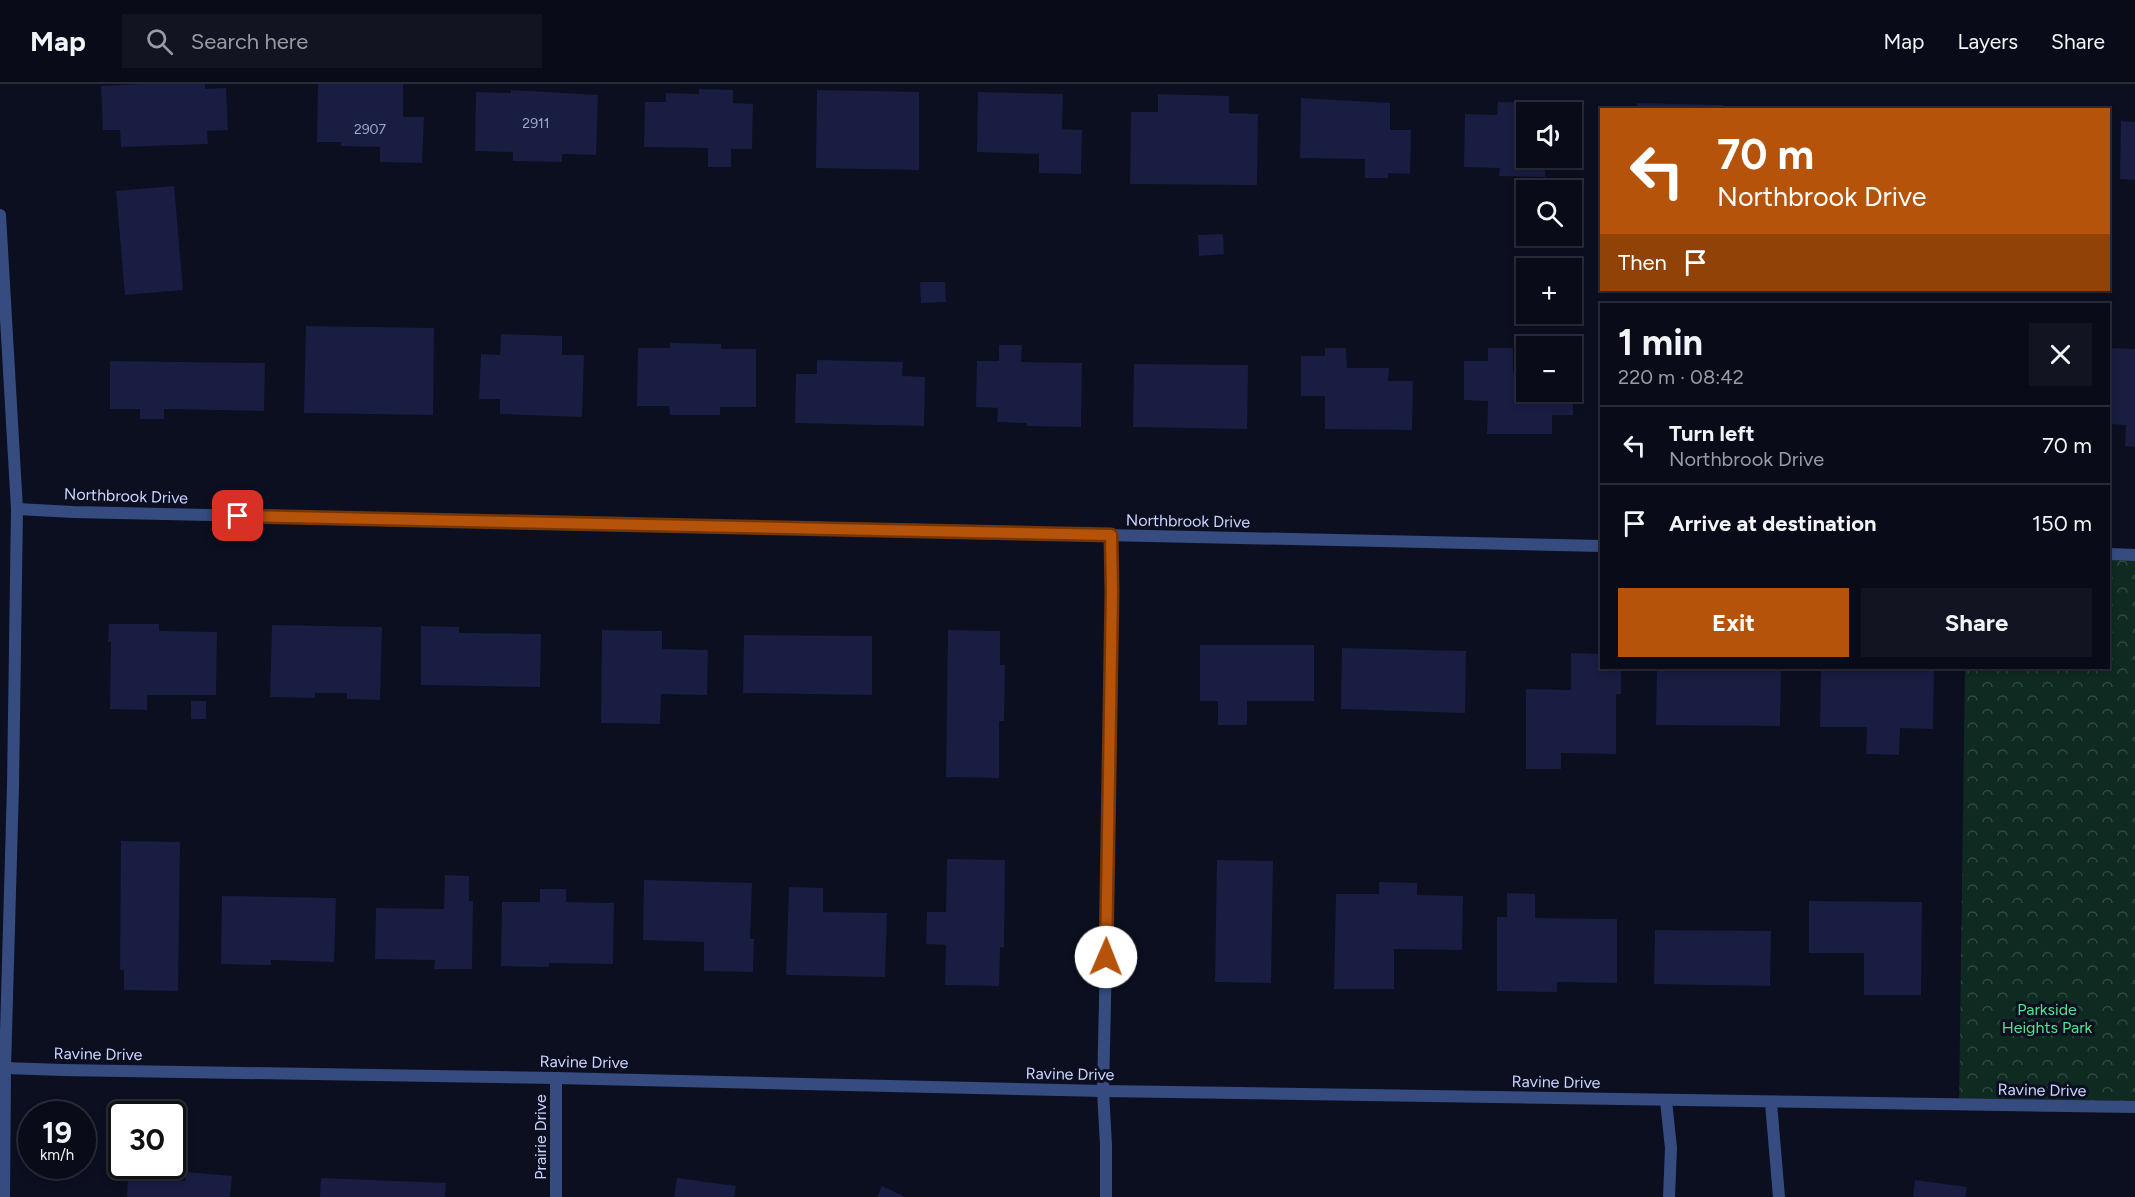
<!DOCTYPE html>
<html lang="en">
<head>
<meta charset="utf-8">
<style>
	:root { --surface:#090b18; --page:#121421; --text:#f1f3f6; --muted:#999ba2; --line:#292b37; --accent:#b45309 }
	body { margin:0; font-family:Figtree,sans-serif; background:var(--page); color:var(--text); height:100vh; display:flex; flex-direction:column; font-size:22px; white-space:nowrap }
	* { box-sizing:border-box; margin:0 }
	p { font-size:20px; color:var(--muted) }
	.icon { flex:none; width:33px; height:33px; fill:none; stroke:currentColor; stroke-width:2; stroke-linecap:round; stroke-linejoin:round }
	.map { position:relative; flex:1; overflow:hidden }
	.sheet { position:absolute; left:1600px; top:219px; width:510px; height:366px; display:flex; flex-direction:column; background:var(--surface); border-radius:0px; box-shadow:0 3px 9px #0003,0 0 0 2px var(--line) }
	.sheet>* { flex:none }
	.top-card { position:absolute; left:1600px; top:24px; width:510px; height:183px; border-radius:0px; box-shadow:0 3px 9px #0003,0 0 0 2px var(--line); background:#b45309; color:#fff; overflow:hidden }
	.controls { position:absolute; left:1516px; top:18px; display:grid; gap:12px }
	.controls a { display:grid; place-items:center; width:66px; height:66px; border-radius:0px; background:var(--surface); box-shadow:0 3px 9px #0003,0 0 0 2px var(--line); font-size:30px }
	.speed { position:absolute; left:18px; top:1017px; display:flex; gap:12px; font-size:30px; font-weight:700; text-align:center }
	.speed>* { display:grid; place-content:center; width:78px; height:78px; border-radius:50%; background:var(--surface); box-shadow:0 3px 9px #0003,0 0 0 2px var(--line); line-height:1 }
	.speed small { font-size:15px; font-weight:400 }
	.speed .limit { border:3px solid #111; border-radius:9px; background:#fff; color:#111 }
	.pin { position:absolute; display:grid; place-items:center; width:51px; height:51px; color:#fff; margin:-26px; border-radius:12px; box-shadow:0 3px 9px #0006 }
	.me { position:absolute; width:66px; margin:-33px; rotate:1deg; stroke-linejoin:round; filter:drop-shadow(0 0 4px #0008) }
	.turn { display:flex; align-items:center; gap:21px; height:126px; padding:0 18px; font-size:27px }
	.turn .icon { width:78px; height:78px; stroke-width:2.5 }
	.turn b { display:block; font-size:42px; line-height:51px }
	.then { display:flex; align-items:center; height:57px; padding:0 18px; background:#0003; gap:12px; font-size:22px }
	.round { display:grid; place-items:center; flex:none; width:63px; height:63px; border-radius:0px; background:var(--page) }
	.head { display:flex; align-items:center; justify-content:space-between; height:102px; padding:0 18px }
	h1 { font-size:36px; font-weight:700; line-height:45px }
	.cta { display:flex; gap:12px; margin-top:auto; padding:12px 18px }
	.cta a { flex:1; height:69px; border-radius:0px; background:var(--accent); color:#fff; font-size:24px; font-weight:700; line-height:69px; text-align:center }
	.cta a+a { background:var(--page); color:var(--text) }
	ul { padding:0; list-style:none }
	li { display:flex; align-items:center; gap:18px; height:78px; padding:0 18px; border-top:2px solid var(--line) }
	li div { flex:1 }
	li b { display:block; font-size:22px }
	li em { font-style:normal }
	header { display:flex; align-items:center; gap:36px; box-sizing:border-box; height:84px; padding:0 30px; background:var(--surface); border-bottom:2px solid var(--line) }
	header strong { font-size:28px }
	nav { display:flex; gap:33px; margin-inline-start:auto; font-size:21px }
	.search { width:420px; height:54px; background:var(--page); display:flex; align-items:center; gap:15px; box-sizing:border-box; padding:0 21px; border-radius:0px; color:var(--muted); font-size:22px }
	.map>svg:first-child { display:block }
</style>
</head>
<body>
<header>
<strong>Map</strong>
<div class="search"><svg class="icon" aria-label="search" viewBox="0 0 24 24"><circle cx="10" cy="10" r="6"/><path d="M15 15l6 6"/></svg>Search here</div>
<nav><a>Map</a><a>Layers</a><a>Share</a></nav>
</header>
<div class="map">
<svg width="2135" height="1113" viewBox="0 0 2135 1113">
	<defs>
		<pattern id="forest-crowns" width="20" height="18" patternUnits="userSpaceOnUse" patternTransform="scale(1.5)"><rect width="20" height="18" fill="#0f2a20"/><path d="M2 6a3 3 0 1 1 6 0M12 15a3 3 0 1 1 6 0" fill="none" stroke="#314841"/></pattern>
	</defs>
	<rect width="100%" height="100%" fill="#0c0f20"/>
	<path fill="url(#forest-crowns)" d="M2109,470l26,1v552l-176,-2 6,-437h144z"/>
	<g fill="#181d41">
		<path d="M141,0h64v5l21,-1 2,42 -21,1 1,13 -87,3 -1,-17h-17l-2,-44z"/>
		<path d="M318,0h85v33h21l-2,46 -42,-1v-15l-39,-1v-4h-24z"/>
		<path d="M699,5l34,1v13l20,1 -1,45h-21v18h-23v-19l-64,-1 1,-45h21v-9l33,1z"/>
		<path d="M511,6l87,5 -2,60 -34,-1v8l-49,-1v-9l-38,-1 1,-59 35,1z"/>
		<path d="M817,6l102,2v78l-103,-2z"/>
		<path d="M978,8l85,2 -1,35 20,1 -1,44 -42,-1v-19l-62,-2z"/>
		<path d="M1158,10l71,2v17l29,1 -1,71 -127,-1 1,-72h27z"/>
		<path d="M1301,14l89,5v27h21l-1,44 -22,-1v5h-23v-19l-65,-1z"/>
		<path d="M1498,18l48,1v9h-19v46h45v-41h11l-1,53h-37v7l-46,-1 1,-8 -36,-1 1,-53 32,1z"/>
		<path d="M1637,19l86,2v5h-86z"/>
		<path d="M2121,37l14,1v58l-15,-1z"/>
		<path d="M174,102l9,104 -58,5 -9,-104z"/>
		<path d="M1223,150l1,20 -25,2 -1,-21z"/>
		<path d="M920,198h25l1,20 -25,1z"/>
		<path d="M306,242l128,2 -1,87 -129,-2z"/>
		<path d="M501,250l61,2v19h22l-2,62 -82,-3v-15h-21l2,-45 19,1z"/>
		<path d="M670,259l51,1v5h35v58h-36v8h-50l-1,-9h-32l1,-58h32z"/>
		<path d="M999,261h23l-1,17 61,1 -1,64 -54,-1v-3l-30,-1 1,-14 -22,-1 1,-46h22z"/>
		<path d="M1325,264h21l1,20h42l-1,13h25l-1,49 -87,-1v-33h-24v-40h24z"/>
		<path d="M1488,264h25v24h14v20h46v23h-21v19h-65l1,-33 -24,-1v-39h24z"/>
		<path d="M2109,264l26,1v98l-10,-1 1,-21 -17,-1z"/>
		<path d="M817,276l86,2 -1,14 23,1 -1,49 -129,-3 1,-49h21z"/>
		<path d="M110,277l155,2 -1,48 -100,-2v10h-24v-10h-30z"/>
		<path d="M1134,280l114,1 -1,64 -114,-2z"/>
		<path d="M109,540h50v7l58,1 -1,63h-69v15l-37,-1 1,-67h-3z"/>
		<path d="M272,541l110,2 -2,73 -33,-1v-6h-32v5l-45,-1z"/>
		<path d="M421,542l38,1v6l82,1 -1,53 -119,-2z"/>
		<path d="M602,546l60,1v18l46,1 -1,45 -46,-1 -1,30 -59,-1z"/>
		<path d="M948,546l52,1v34h5l-1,56h-5v57l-53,-1z"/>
		<path d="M744,551l128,1v59l-129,-2z"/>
		<path d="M1200,561h114v56h-67v24h-29v-24h-18z"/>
		<path d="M1342,564l124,3 -1,62 -124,-4z"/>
		<path d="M1571,569l31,1v14h19v26h-5v60l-55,-1v16h-35v-80l45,1z"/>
		<path d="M1690,584h91l-1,58 -124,-1 1,-54h33z"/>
		<path d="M1821,584l113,2 -1,59 -33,-1 -1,27 -33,-1 1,-27h-47z"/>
		<rect x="191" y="617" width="15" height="18"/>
		<path d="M121,757l59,1 -2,149 -54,-1v-20h-4z"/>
		<path d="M947,775l58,1 -1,88 -4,-1 -1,39 -54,-1 1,-40 -20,-1 1,-32h19z"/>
		<path d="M1217,776l56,1 -2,122 -56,-1z"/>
		<path d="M445,791l24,1v25h4l-1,68h-38l1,-9 -60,-1 1,-51 68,1z"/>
		<path d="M644,796l108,3 -2,56h4l-1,33 -49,-1v-29l-61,-2z"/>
		<path d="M1379,798l38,1v12l46,1 -1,54 -68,-1v40h-60l2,-95h43z"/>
		<path d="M789,803l34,1v24l64,1 -2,64 -99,-2z"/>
		<path d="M540,805h26v13l48,1 -1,61 -64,-1v4l-48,-1 1,-64h38z"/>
		<path d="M1507,809l28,1v24l82,1v64l-60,-1v10l-60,-1v-74h10z"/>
		<path d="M222,812l114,2 -2,64 -63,-2v5l-50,-1z"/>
		<path d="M1809,817l113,1 -1,93h-57v-42h-55z"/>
		<path d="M1655,846l116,1 -1,55 -116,-2z"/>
		<path d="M186,1088l46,4 -2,21h-103l1,-21 57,5z"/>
		<path d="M321,1094l125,5 -1,14h-125z"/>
		<path d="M677,1094l59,8 -2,11h-60z"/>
		<path d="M1915,1096l52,7 -2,10h-52z"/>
		<path d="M882,1102l23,11h-28z"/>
	</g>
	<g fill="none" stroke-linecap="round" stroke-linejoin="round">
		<g stroke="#364c80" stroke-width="12">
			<path d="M17,425l56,3 1529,34"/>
			<path d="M2109,470l26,1"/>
			<path d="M5,984l58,2 493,8 547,13 1032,16"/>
			<path d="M1666,1017l5,47 -2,49"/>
			<path d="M1771,1019l8,94"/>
			<path d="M556,1113v-119"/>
			<path d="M1106,1113v-52l-3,-54 6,-268 3,-231 -1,-57"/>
		</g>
		<path stroke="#364c80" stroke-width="12" d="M0,131l17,294 -4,277 -8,282 -1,129"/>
	</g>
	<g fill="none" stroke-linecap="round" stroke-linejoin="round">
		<defs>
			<path id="route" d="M238,432l873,19 1,57 -6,365"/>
		</defs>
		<use href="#route" stroke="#753606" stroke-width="15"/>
		<use href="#route" stroke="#b45309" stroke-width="10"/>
	</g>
	<g text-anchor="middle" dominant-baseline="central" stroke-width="6" stroke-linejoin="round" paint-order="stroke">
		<g font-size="14" fill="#9ea8d0">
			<text x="536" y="39">2911</text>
			<text x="370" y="45">2907</text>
		</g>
		<g font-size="16" fill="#cbd6ff" stroke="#0c0f20">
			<text transform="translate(126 412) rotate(2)">Northbrook Drive</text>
			<text transform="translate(1188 437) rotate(1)">Northbrook Drive</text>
			<text transform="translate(98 970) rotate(1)">Ravine Drive</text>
			<text transform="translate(584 978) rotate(1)">Ravine Drive</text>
			<text transform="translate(1070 990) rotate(1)">Ravine Drive</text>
			<text transform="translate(1556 998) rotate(1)">Ravine Drive</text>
			<text transform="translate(2042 1006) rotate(1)">Ravine Drive</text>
			<text transform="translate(540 1053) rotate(-90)">Prairie Drive</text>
		</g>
		<g font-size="16" fill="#55e190" stroke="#0c0f20">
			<text x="2047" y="925">Parkside<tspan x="2047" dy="18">Heights Park</tspan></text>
		</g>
	</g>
</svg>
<div class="controls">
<a><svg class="icon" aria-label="sound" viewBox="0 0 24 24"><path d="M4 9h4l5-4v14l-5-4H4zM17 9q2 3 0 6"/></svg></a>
<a><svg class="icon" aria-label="search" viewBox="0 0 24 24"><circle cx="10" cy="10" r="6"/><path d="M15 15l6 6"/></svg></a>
<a>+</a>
<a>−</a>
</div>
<div class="speed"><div>19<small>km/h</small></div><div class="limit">30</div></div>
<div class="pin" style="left:238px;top:432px;background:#d93025"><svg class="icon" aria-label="arrive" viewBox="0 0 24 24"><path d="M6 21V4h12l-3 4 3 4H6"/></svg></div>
<svg class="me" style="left:1106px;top:873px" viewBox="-20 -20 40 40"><circle r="19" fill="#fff"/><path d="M0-13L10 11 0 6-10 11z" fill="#b45309"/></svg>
<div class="top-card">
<div class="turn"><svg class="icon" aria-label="left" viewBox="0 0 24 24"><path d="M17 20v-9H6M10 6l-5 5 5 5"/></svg><div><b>70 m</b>Northbrook Drive</div></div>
<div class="then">Then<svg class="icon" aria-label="arrive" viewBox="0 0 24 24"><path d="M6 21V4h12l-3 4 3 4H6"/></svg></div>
</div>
<section class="sheet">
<div class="head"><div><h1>1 min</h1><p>220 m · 08:42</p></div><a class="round"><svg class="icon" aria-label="close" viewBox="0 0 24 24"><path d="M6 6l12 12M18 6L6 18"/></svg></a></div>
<ul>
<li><svg class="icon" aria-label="left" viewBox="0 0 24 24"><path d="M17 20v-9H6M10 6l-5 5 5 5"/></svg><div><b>Turn left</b><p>Northbrook Drive</p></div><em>70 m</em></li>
<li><svg class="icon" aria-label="arrive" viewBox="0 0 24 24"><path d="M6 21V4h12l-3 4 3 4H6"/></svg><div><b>Arrive at destination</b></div><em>150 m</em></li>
</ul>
<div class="cta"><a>Exit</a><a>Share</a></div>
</section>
</div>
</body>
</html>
